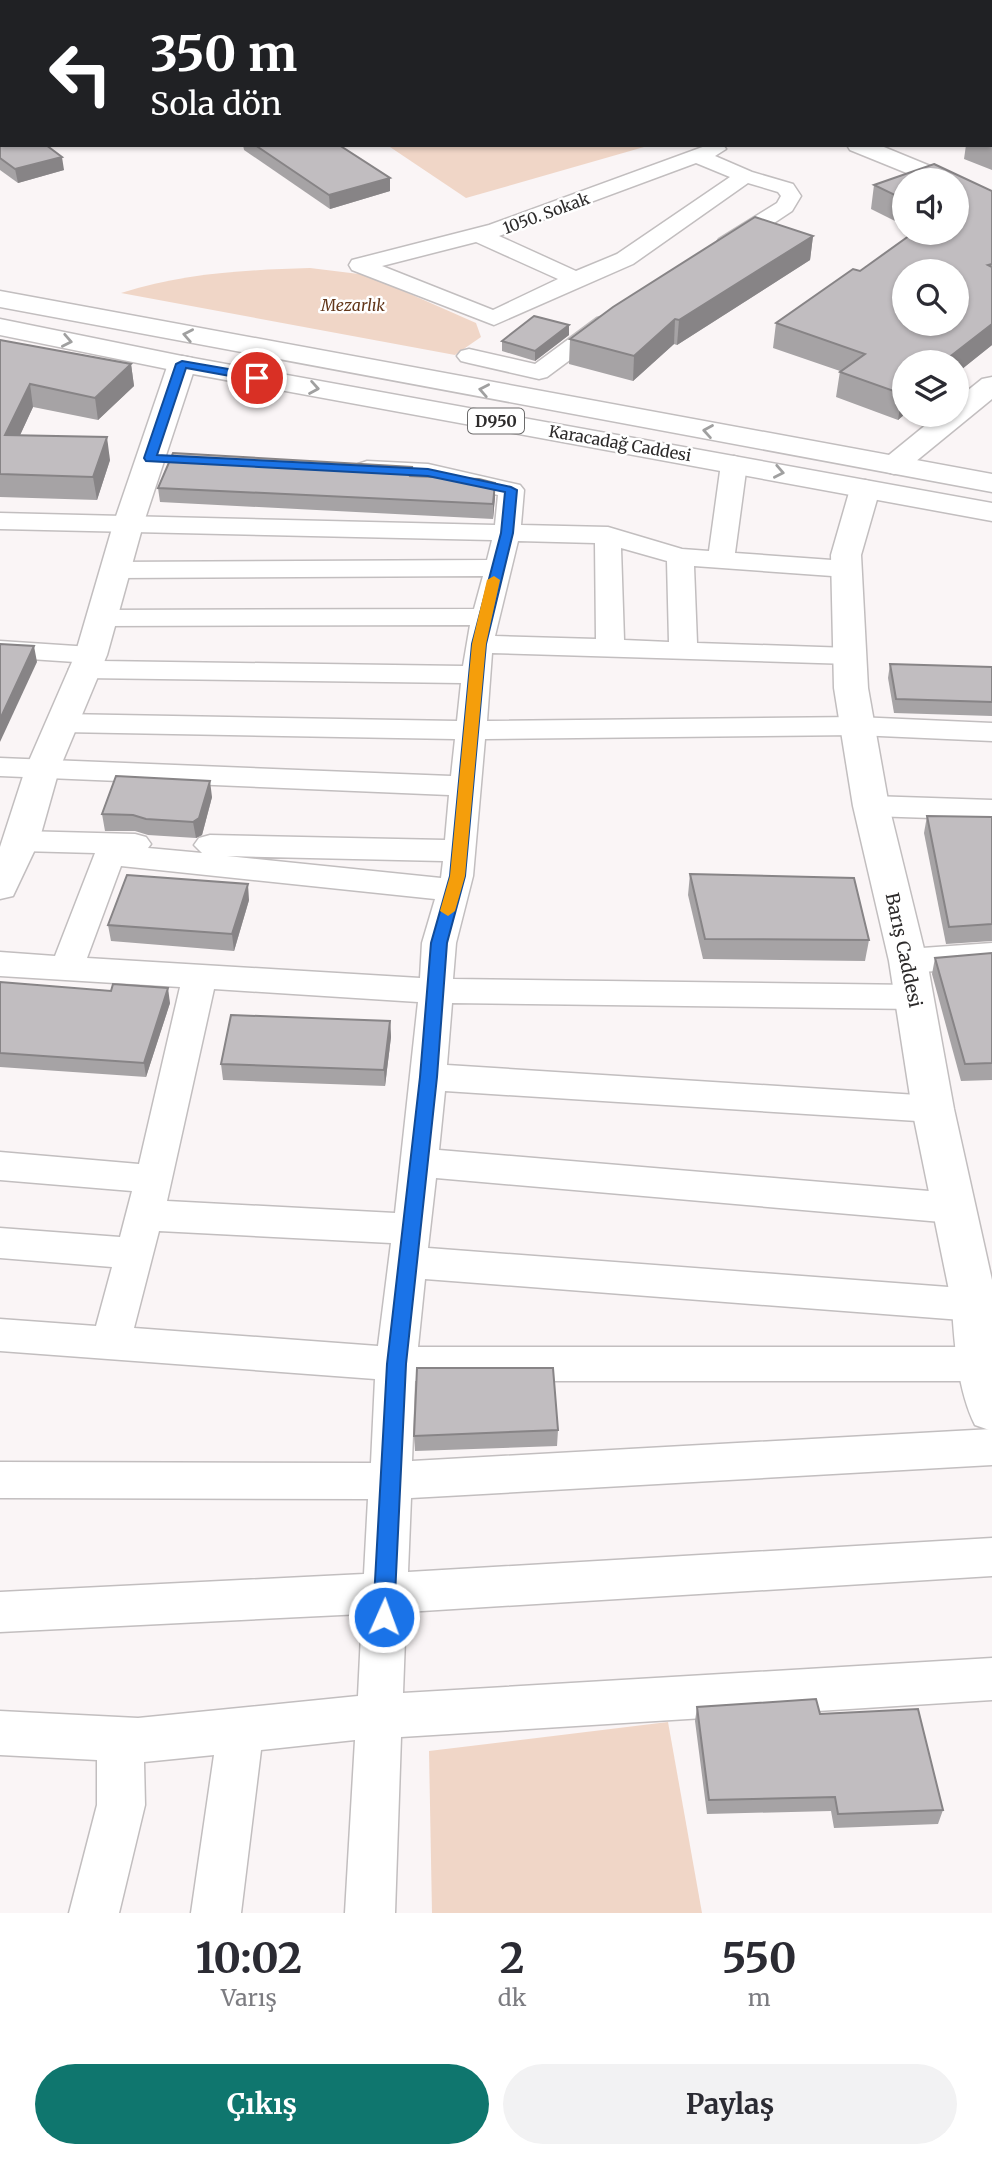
<!DOCTYPE html>
<html lang="tr">
<head>
<meta charset="utf-8">
<style>
	:root { --surface:#fff; --page:#f2f2f3; --text:#2b2b33; --muted:#7c7c81; --accent:#0f766e }
	body { margin:0; font-family:Merriweather,serif; background:var(--page); color:var(--text); height:100vh; display:flex; flex-direction:column; font-size:26px; white-space:nowrap }
	* { box-sizing:border-box; margin:0 }
	p { font-size:23px; color:var(--muted) }
	.icon { flex:none; width:38px; height:38px; fill:none; stroke:currentColor; stroke-width:2; stroke-linecap:round; stroke-linejoin:round }
	.map { position:relative; height:1913px; overflow:hidden }
	.details { display:flex; flex-direction:column; background:var(--surface); flex:1 }
	.details>* { flex:none }
	.banner { position:absolute; left:0px; top:0px; width:992px; height:147px; box-shadow:0 2px 5px #0004; background:#202124; color:#fff; overflow:hidden }
	.buttons { position:absolute; left:892px; top:168px; display:grid; gap:14px }
	.buttons a { display:grid; place-items:center; width:77px; height:77px; border-radius:50%; background:var(--surface); box-shadow:0 2px 5px #0004; font-size:35px }
	.pin { position:absolute; display:grid; place-items:center; width:60px; height:60px; color:#fff; margin:-30px; border:4px solid #fff; border-radius:50%; box-shadow:0 2px 7px #0007 }
	.me { position:absolute; width:77px; margin:-38px; rotate:2deg; stroke-linejoin:round; filter:drop-shadow(0 0 5px #0008) }
	.turn { display:flex; align-items:center; gap:24px; height:147px; padding:0 35px; font-size:32px }
	.turn .icon { width:91px; height:91px; stroke-width:2.5 }
	.turn b { display:block; font-size:49px; line-height:60px }
	.eta { display:flex; justify-content:space-evenly; align-items:center; height:119px; text-align:center }
	.eta b { font-size:42px; font-weight:700; line-height:49px }
	.button { display:flex; gap:14px; margin-top:auto; padding:14px 35px }
	.button a { flex:1; height:80px; border-radius:42px; background:var(--accent); color:#fff; font-size:28px; font-weight:700; line-height:80px; text-align:center }
	.button a+a { background:var(--page); color:var(--text) }
	.map>svg:first-child { display:block }
</style>
</head>
<body>
<div class="map">
<svg width="992" height="1913" viewBox="0 0 992 1913">
	<rect width="100%" height="100%" fill="#faf5f6"/>
	<g fill="#f0d6c7">
		<path d="M586,0h406v65l-2,-63z"/>
		<path d="M387,145h264l-185,53z"/>
		<path d="M310,268l57,7 109,48 5,14 -26,18 -334,-62c63,-20 124,-23 189,-25z"/>
		<path d="M668,1722l34,191h-270l-3,-162z"/>
	</g>
	<g fill="none" stroke-linecap="round" stroke-linejoin="round">
		<defs>
			<g id="street">
				<path d="M83,0h18l2,2h-19z"/>
				<path d="M708,145h15l3,4 -11,7 37,16 41,12 8,12 -9,15 -57,38h-16l-3,-5 3,-5 58,-36 4,-7 -3,-4 -30,-9 -115,81 -139,61 -142,-55 -3,-5 3,-5 137,-35zM696,163l34,14 -113,77 -41,17 -77,-35zM476,242l82,37 -65,31 -111,-44z"/>
				<path d="M605,316l8,2 3,5 -3,5 -66,49 -8,2 -70,-16 -8,-2 -4,-5 4,-5 8,-2 66,15 62,-46z"/>
				<path d="M734,456l9,3 4,5 -12,89 111,8 9,2 4,6 -4,6 -9,2 -152,-11 3,77 153,5 10,2 4,6 -4,6 -10,2 -358,-11 -5,68 370,-4 135,6v18l-135,-6 -372,4 -12,137 -17,67 -3,36 462,6 12,4 5,8 -5,8 -12,4 -463,-6 -5,62 486,31 13,4 5,9 -5,9 -13,4 -488,-31 -6,59 514,43 13,5 6,10 -6,10 -13,5 -517,-45 -8,70 547,41 14,5 3,6 -3,16 -14,5 -550,-42 -7,68h564l10,4v26l-10,4h-567l-3,80 580,-32v36l-581,33 -3,74 584,-34v38l-586,36 -3,81 589,-35v42l-591,37 -6,176h-50l10,-173 -94,10 -20,163h-50l23,-158 -70,7 1,43 -26,108h-50l28,-108v-45l-97,-5v-44l138,7 220,-22 4,-82 -362,18v-40l364,-18 4,-75 -368,-1v-36l371,1 4,-84 -375,-28v-32l96,7 16,-59 -112,-9v-30l120,9 12,-46 -132,-11v-28l139,12 41,-177 -180,-11v-24l55,4 40,-103 -74,-2 -11,-3 -5,-7 5,-7 11,-3 114,3 11,3 5,7 -3,4 54,5 -8,-8 5,-7 11,-3 235,5 4,-45 -449,-19v-18l451,18 4,-37 -393,-7 -10,-3 -5,-6 5,-6 10,-3 395,7 4,-38 -378,-5 -10,-3 -4,-6 6,-7 -75,-5v-16l91,6 10,2 4,6 -4,6 362,5 7,-41 -369,1 -10,-2 -4,-6 4,-6 10,-2 373,-1 9,-33 -369,2 -9,-2 -4,-6 4,-6 9,-2 373,-2 5,-20 -492,-11v-16l495,12 3,-30 -70,-15 -61,-3 -9,-3 -4,-5 4,-5 9,-3 61,3 92,21 4,5 -3,35 87,2 74,22 27,2 12,-87 4,-5zM518,541l77,2 1,96 -101,-3zM621,548l46,13 2,81 -45,-2zM227,856l216,5 -2,17zM121,866l314,33 -13,44 -2,35 -333,-20zM214,989l204,13 -23,211 -228,-12zM159,1231l232,12 -13,103 -244,-18z"/>
				<path d="M871,796l121,4v20l-121,-4 -11,-3 -4,-7 4,-7z"/>
				<path d="M992,943v24l-84,6 -12,-4 -5,-8 5,-8 12,-4z"/>
			</g>
			<g id="secondary">
				<path d="M148,0h26l-27,2z"/>
				<path d="M185,0h27l-28,2z"/>
				<path d="M538,0h23l1,2h-23z"/>
				<rect x="0" y="43" width="2" height="12"/>
				<path d="M847,145h32l73,30 4,5h-32l-74,-30z"/>
				<path d="M182,356l10,2 4,6 -53,161 -36,130 -48,115 -20,71 -26,55 -13,3v-52l25,-77 50,-115 38,-130 55,-161 4,-6z"/>
				<path d="M992,377v22l-88,72 -10,3 -10,-3 -5,-6 5,-6 54,-44h19v-16l25,-20z"/>
				<path d="M865,480l10,3 5,6 -19,66 7,133 21,118 38,155 27,148 38,171v151l-17,-6c-17,-34 -21,-82 -23,-120l-40,-196 -23,-148 -36,-155 -19,-118 -3,-133 19,-66 5,-6z"/>
			</g>
			<g id="highway">
				<path d="M0,291l992,183v18l-992,-185z"/>
				<path d="M0,319l182,37 810,147v18l-810,-149 -182,-37z"/>
			</g>
		</defs>
		<use href="#street" stroke="#c2bebf" stroke-width="3"/>
		<use href="#secondary" stroke="#c2bebf" stroke-width="3"/>
		<use href="#highway" stroke="#c2bebf" stroke-width="3"/>
		<use href="#street" fill="#fff" fill-rule="evenodd"/>
		<use href="#secondary" fill="#fff" fill-rule="evenodd"/>
		<use href="#highway" fill="#fff" fill-rule="evenodd"/>
	</g>
	<g fill="#a6a3a5" fill-rule="evenodd">
		<path d="M992,126v44l-28,-11 2,-14h24z"/>
		<path d="M0,130l64,40 -46,13 -18,-13z"/>
		<path d="M243,145h96l51,33v13l-60,18 -86,-59z"/>
		<path d="M934,164l58,27v154l-35,28v-11h-52v52l-7,6 -62,-23 4,-26 -67,-23 3,-25 77,-54 7,2 53,-38h44v-53h-52v46l-34,-17 3,-24zM905,271h52v53h-52z"/>
		<path d="M813,236l-3,24 -133,85 -3,-1 -41,37 -64,-17 1,-25z"/>
		<path d="M569,335l-34,26 -33,-10v-10z"/>
		<path d="M0,340l131,24 3,22 -36,34 -65,-13 -13,28 90,25 -13,40 -97,-3z"/>
		<path d="M412,476l83,21 -2,22 -333,-17 -2,-14z"/>
		<path d="M890,664l102,3v49l-98,-3 -6,-35z"/>
		<path d="M212,797l-10,38 -6,3 -48,-3 -13,-4h-30l-3,-17z"/>
		<path d="M927,816l65,1v124l-46,3 -22,-111z"/>
		<path d="M690,874l179,66 -4,21 -162,-2 -15,-64z"/>
		<path d="M249,900l-15,51 -123,-10 -3,-16z"/>
		<path d="M992,953v127l-31,1 -29,-107 3,-16z"/>
		<path d="M0,982l111,9 59,12 -24,74 -146,-10z"/>
		<path d="M390,1021l1,16 -6,49 -162,-6 -2,-16z"/>
		<path d="M558,1430l-1,16 -142,5 -1,-15z"/>
		<path d="M697,1707l123,7 123,96 -5,14 -104,4 -3,-17 -124,3 -12,-93z"/>
	</g>
	<g fill="#878486">
		<path d="M62,157l2,13 -46,13 -3,-14z"/>
		<path d="M390,178v13l-60,18 -1,-14z"/>
		<path d="M813,236l-3,24 -133,85 2,-25z"/>
		<path d="M675,319l-1,25 -41,37 1,-25z"/>
		<path d="M992,324v21l-35,28v-11h-14z"/>
		<path d="M569,325v10l-34,26v-10z"/>
		<path d="M131,364l3,22 -36,34 -3,-22z"/>
		<path d="M30,384l3,23 -23,50 -5,-22z"/>
		<path d="M905,392v22l-7,6 4,-26z"/>
		<path d="M107,437l3,23 -13,40 -4,-23z"/>
		<path d="M495,483v14l-2,22v-15z"/>
		<path d="M34,646l3,16 -37,80v-23z"/>
		<path d="M210,781l2,16 -10,38 -6,3 -3,-16z"/>
		<path d="M248,884l1,16 -15,51 -2,-17z"/>
		<path d="M168,988l2,15 -24,74 -2,-14z"/>
		<path d="M390,1021l1,16 -6,49 -1,-16z"/>
	</g>
	<g fill="#c1bdc0" stroke="#878486" stroke-width="2" fill-rule="evenodd">
		<path d="M992,126v20l-2,-1v-18z"/>
		<path d="M2,129v16h44l16,12 -47,12 -15,-11v-28z"/>
		<path d="M255,145h84l51,33 -61,17z"/>
		<path d="M934,164l58,27v73l-4,1 4,2v57l-49,38h-38v30l-3,2 -62,-22 25,-18 -89,-31 77,-54 7,2 53,-38h44v-53h-52v20l-31,-15zM905,271h52v53h-52z"/>
		<path d="M755,217l58,19 -134,84 -4,-1 -41,37 -64,-17 43,-32z"/>
		<path d="M534,316l35,9 -34,26 -33,-10z"/>
		<path d="M0,340l131,24 -36,34 -65,-14 -25,51 102,2 -14,40 -93,-3z"/>
		<path d="M173,453l239,14 -2,9 69,3 16,4 -2,21 -335,-16z"/>
		<path d="M0,644l34,2 -34,73z"/>
		<path d="M890,664l102,3v35l-96,-3z"/>
		<path d="M116,776l94,5 -11,37 -6,4 -47,-3 -13,-4 -31,-1z"/>
		<path d="M927,816l65,1v107l-43,3z"/>
		<path d="M690,874l164,4 15,62 -164,-1z"/>
		<path d="M127,875l121,9 -16,50 -124,-9z"/>
		<path d="M992,953v110l-27,1 -30,-106z"/>
		<path d="M0,982l111,9 2,-7 55,4 -24,75 -144,-10z"/>
		<path d="M231,1015l159,6 -6,49 -163,-6z"/>
		<path d="M417,1368h136l5,62 -144,6z"/>
		<path d="M816,1699l4,15 98,-5 25,101 -105,4 -3,-17 -126,3 -12,-93z"/>
	</g>
	<defs><path id="oneway-chevron" d="M-2-3.5L2.5 0L-2 3.5" fill="none" stroke-width="1.6" stroke-linecap="round" stroke-linejoin="round" transform="scale(1.75)"/></defs>
	<g stroke="#a0a0a0">
		<use href="#oneway-chevron" transform="translate(188 335) rotate(-169)"/>
		<use href="#oneway-chevron" transform="translate(67 341) rotate(11)"/>
		<use href="#oneway-chevron" transform="translate(314 388) rotate(10)"/>
		<use href="#oneway-chevron" transform="translate(484 390) rotate(-169)"/>
		<use href="#oneway-chevron" transform="translate(708 431) rotate(-170)"/>
		<use href="#oneway-chevron" transform="translate(779 472) rotate(11)"/>
	</g>
	<path fill="#1a73e8" stroke="#114b97" stroke-width="2" d="M182,361l75,13 5,4 -5,3 -71,-13 -29,87 271,14 83,18 6,3 -4,43 -27,111 -21,232 -18,67 -10,134 -31,287 -12,253 -3,7 -7,3 -8,-3 -3,-7 14,-253 33,-287 11,-134 19,-67 22,-232 29,-111 4,-41 -77,-16 -282,-15 -2,-3 32,-94z"/>
	<path fill="#f59e0b" d="M494,576l6,4 -14,64 -21,232 -10,35 -7,5 -8,-5 10,-35 22,-232 15,-64z"/>
	<g text-anchor="middle" dominant-baseline="central" stroke-width="5" stroke-linejoin="round" paint-order="stroke">
		<g font-size="16" fill="#2d2b2b" stroke="#fff">
			<text transform="translate(546 213) rotate(-20)">1050. Sokak</text>
			<text transform="translate(620 443) rotate(10)">Karacadağ Caddesi</text>
		</g>
		<g font-size="16" font-style="italic" fill="#63371a" stroke="#fff">
			<text x="353" y="305">Mezarlık</text>
		</g>
		<rect fill="#fff" stroke="#6c6b6b" stroke-width="2" x="468" y="408.5" width="56" height="25" rx="5"/>
		<g font-size="16" font-weight="bold" fill="#2d2b2b">
			<text x="496" y="421">D950</text>
		</g>
		<g font-size="18" fill="#2d2b2b" stroke="#fff">
			<text transform="translate(904 950) rotate(78)">Barış Caddesi</text>
		</g>
	</g>
</svg>
<div class="buttons">
<a><svg class="icon" aria-label="sound" viewBox="0 0 24 24"><path d="M4 9h4l5-4v14l-5-4H4zM17 9q2 3 0 6"/></svg></a>
<a><svg class="icon" aria-label="search" viewBox="0 0 24 24"><circle cx="10" cy="10" r="6"/><path d="M15 15l6 6"/></svg></a>
<a><svg class="icon" aria-label="layers" viewBox="0 0 24 24"><path d="M12 4l9 5-9 5-9-5zM3 14l9 5 9-5"/></svg></a>
</div>
<div class="pin" style="left:257px;top:378px;background:#d93025"><svg class="icon" aria-label="arrive" viewBox="0 0 24 24"><path d="M6 21V4h12l-3 4 3 4H6"/></svg></div>
<svg class="me" style="left:384px;top:1617px" viewBox="-20 -20 40 40"><circle r="17" fill="#1a73e8" stroke="#fff" stroke-width="3"/><path d="M0-11L8 9 0 5-8 9z" fill="#fff"/></svg>
<div class="banner">
<div class="turn"><svg class="icon" aria-label="left" viewBox="0 0 24 24"><path d="M17 20v-9H6M10 6l-5 5 5 5"/></svg><div><b>350 m</b>Sola dön</div></div>
</div>
</div>
<section class="details">
<div class="eta">
<div><b>10:02</b><p>Varış</p></div>
<div><b>2</b><p>dk</p></div>
<div><b>550</b><p>m</p></div>
</div>
<div class="button"><a>Çıkış</a><a>Paylaş</a></div>
</section>
</body>
</html>
